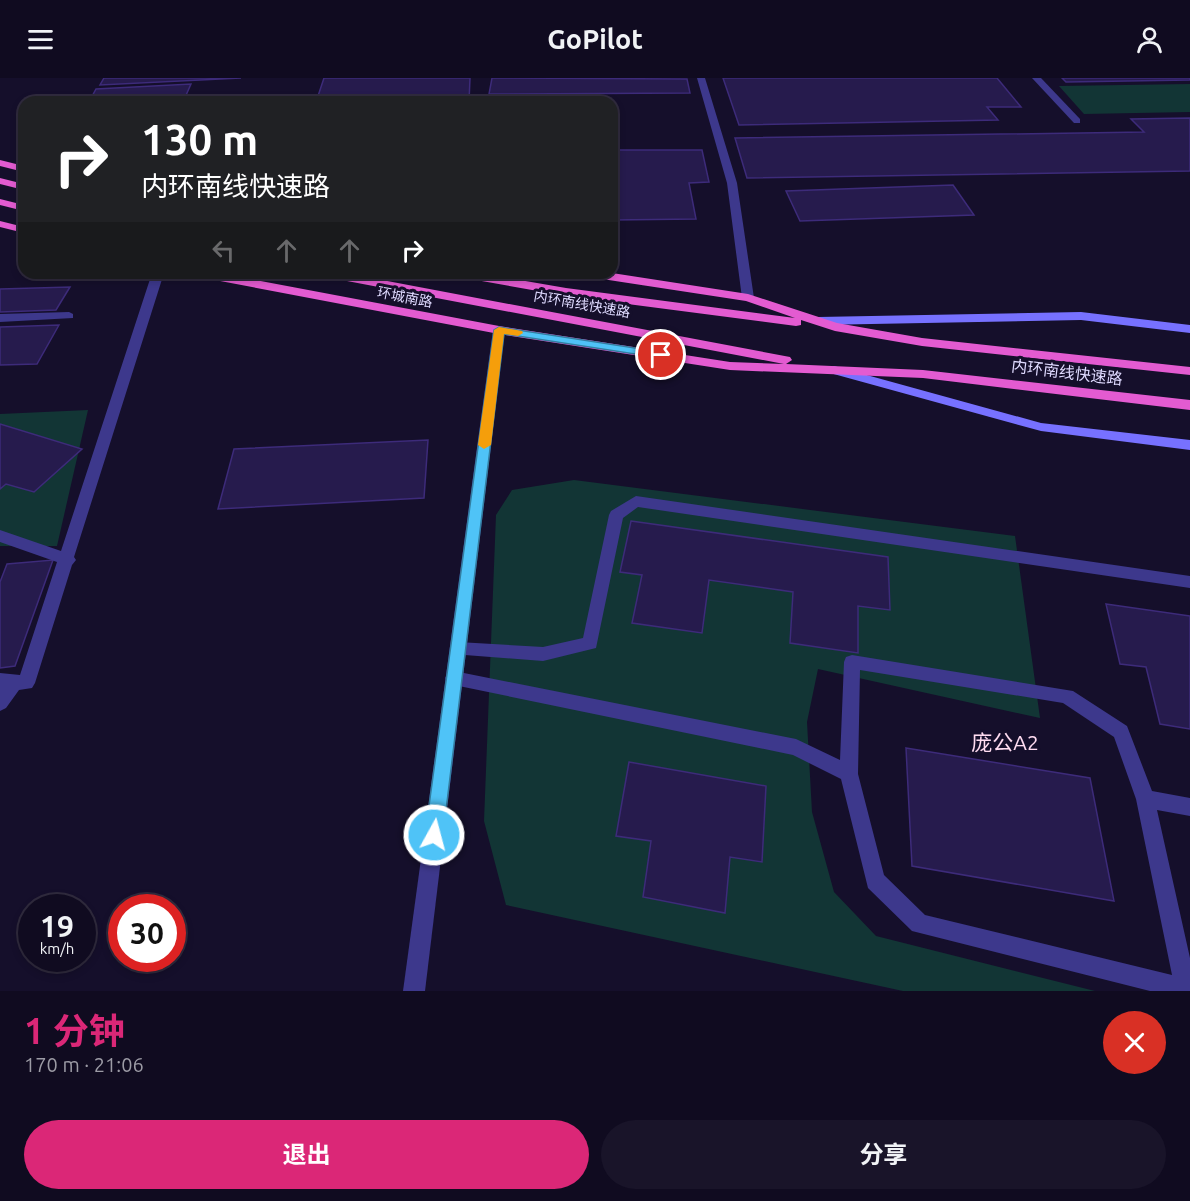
<!DOCTYPE html>
<html lang="zh">
<head>
<meta charset="utf-8">
<style>
	:root { --surface:#100b20; --page:#191429; --text:#f1f3f6; --muted:#9c9ba5; --line:#302b3e; --accent:#db2777 }
	body { margin:0; font-family:Ubuntu,"Noto Sans SC",sans-serif; background:var(--page); color:var(--text); height:100vh; display:flex; flex-direction:column; font-size:22px; white-space:nowrap }
	* { box-sizing:border-box; margin:0 }
	p { font-size:20px; color:var(--muted) }
	.icon { flex:none; width:33px; height:33px; fill:none; stroke:currentColor; stroke-width:2; stroke-linecap:round; stroke-linejoin:round }
	.map { position:relative; height:913px; overflow:hidden }
	.details { display:flex; flex-direction:column; background:var(--surface); flex:1 }
	.details>* { flex:none }
	.banner { position:absolute; left:18px; top:18px; width:600px; height:183px; border-radius:18px; box-shadow:0 3px 9px #0003,0 0 0 2px var(--line); background:#202124; color:#fff; overflow:hidden }
	.speed { position:absolute; left:18px; top:816px; display:flex; gap:12px; font-size:30px; font-weight:700; text-align:center }
	.speed>* { display:grid; place-content:center; width:78px; height:78px; border-radius:50%; background:var(--surface); box-shadow:0 3px 9px #0003,0 0 0 2px var(--line); line-height:1 }
	.speed small { font-size:15px; font-weight:400 }
	.speed .limit { border:9px solid #d22; background:#fff; color:#111 }
	.pin { position:absolute; display:grid; place-items:center; width:51px; height:51px; color:#fff; margin:-26px; border:3px solid #fff; border-radius:50%; box-shadow:0 2px 6px #0007 }
	.me { position:absolute; width:66px; margin:-33px; rotate:7deg; stroke-linejoin:round; filter:drop-shadow(0 0 4px #0008) }
	.turn { display:flex; align-items:center; gap:21px; height:126px; padding:0 24px; font-size:27px }
	.turn .icon { width:78px; height:78px; stroke-width:2.5 }
	.turn b { display:block; font-size:42px; line-height:51px }
	.lanes { display:flex; align-items:center; height:57px; padding:0 24px; background:#0003; justify-content:center; gap:30px; direction:ltr }
	.lanes .off { opacity:.35 }
	.round { display:grid; place-items:center; flex:none; width:63px; height:63px; border-radius:32px; background:var(--page) }
	.head { display:flex; align-items:center; justify-content:space-between; height:102px; padding:0 24px }
	h1 { font-size:36px; font-weight:700; line-height:45px; color:var(--accent) }
	.cta { display:flex; gap:12px; margin-top:auto; padding:12px 24px }
	.cta a { flex:1; height:69px; border-radius:36px; background:var(--accent); color:#fff; font-size:24px; font-weight:700; line-height:69px; text-align:center }
	.cta a+a { background:var(--page); color:var(--text) }
	header { display:flex; justify-content:space-between; align-items:center; height:78px; padding:0 24px; background:var(--surface); font-size:27px; font-weight:700 }
	.map>svg:first-child { display:block }
</style>
</head>
<body>
<header><svg class="icon" aria-label="menu" viewBox="0 0 24 24"><path d="M4 6h16M4 12h16M4 18h16"/></svg>GoPilot<svg class="icon" aria-label="person" viewBox="0 0 24 24"><circle cx="12" cy="8" r="4"/><path d="M4 21q1-7 8-7t8 7"/></svg></header>
<div class="map">
<svg width="1190" height="913" viewBox="0 0 1190 913">
	<rect width="100%" height="100%" fill="#150f2b"/>
	<g fill="#123535">
		<path d="M1190,6v28l-106,2 -25,-28z"/>
		<path d="M88,332l-31,136h-57v-132z"/>
		<path d="M574,402l441,56 25,182 -222,-49 -11,53 5,90 22,80 42,44 219,55h-192l-397,-86 -22,-84 12,-306 16,-25z"/>
	</g>
	<g fill="#261b4d" stroke="#3d2b7a" stroke-width="1.5">
		<path d="M104,0h137l-141,7z"/>
		<path d="M324,0h146l-1,24h-153z"/>
		<path d="M492,0l195,1 3,14 -201,1z"/>
		<path d="M723,0h274l24,29h-34l11,13 -259,5z"/>
		<path d="M1062,0h128v2l-124,2z"/>
		<path d="M191,6l-8,18h-94l7,-13z"/>
		<path d="M1190,40v53l-443,7 -12,-40 409,-6 -13,-13z"/>
		<path d="M612,72h90l7,32 -20,1 7,36 -84,1z"/>
		<path d="M953,107l21,30 -174,6 -14,-30z"/>
		<path d="M70,209l-14,23 -56,2v-23z"/>
		<path d="M59,247l-22,39 -37,1v-38z"/>
		<path d="M0,346l82,25 -48,43 -28,-8 -6,5z"/>
		<path d="M428,362l-4,58 -206,11 16,-60z"/>
		<path d="M631,443l257,36 2,53 -32,-4v47l-68,-10 3,-51 -84,-12 -7,53 -70,-10 10,-48 -22,-3z"/>
		<path d="M53,482l-38,106 -15,2v-86l7,-18z"/>
		<path d="M1106,526l84,12v113l-30,-5 -14,-57 -26,-3z"/>
		<path d="M906,670l184,30 24,123 -202,-35z"/>
		<path d="M629,684l137,24 -4,76 -32,-5 -5,56 -82,-16 8,-56 -35,-5z"/>
	</g>
	<g fill="none" stroke-linecap="round" stroke-linejoin="round">
		<g fill="#3d388c" fill-rule="evenodd">
			<path d="M697,0h8l32,105 17,115 -6,3 -6,-3 -15,-115z"/>
			<path d="M1032,0h9l39,41v4h-6z"/>
			<path d="M152,195h12l-90,284 2,3 -4,5 -37,118 -3,5 -13,2 -13,18 -6,3v-38l20,2 37,-113 -57,-20v-12l61,21z"/>
			<path d="M636,418l554,80v12l-552,-81 -15,11 -27,130 -53,13 -91,-7 -2,-5 2,-5 6,-2 85,5 40,-9 26,-123 2,-4z"/>
			<path d="M852,577l221,36 54,35 25,65 38,7v18l-33,-6 33,148v33h-40l-238,-60 -44,-43 -27,-109 -48,-24 -339,-70 -6,-2 -3,-5 3,-5 6,-2 342,68 44,21 4,-98 2,-5zM860,592l203,33 51,34 22,62 36,176 -247,-60 -41,-40 -26,-101z"/>
		</g>
		<g fill="#3d388c" fill-rule="evenodd">
			<path d="M69,234l4,2v4l-73,4v-8z"/>
			<path d="M499,248l6,4 -80,661h-22l90,-661z"/>
		</g>
		<g fill="#7771ff" fill-rule="evenodd">
			<path d="M1081,234l109,13v8l-109,-13 -263,5 -6,-4 6,-4z"/>
			<path d="M834,288l207,57 149,17v10l-149,-19 -211,-58 -2,-3 2,-3z"/>
		</g>
		<g fill="#e35bd1" fill-rule="evenodd">
			<path d="M0,82l24,6v6l-24,-6z"/>
			<path d="M0,100l24,6v6l-24,-6z"/>
			<path d="M0,121l24,6v6l-24,-6z"/>
			<path d="M0,143l24,6v6l-24,-6z"/>
			<path d="M193,195h25l281,53 231,36 54,2 -458,-87 -6,-4h25l445,84 2,3 -6,4 137,6 267,30v10l-267,-32 -193,-8 -231,-36 -300,-57z"/>
			<path d="M453,195h27l86,15 229,30 -49,-17 -157,-24 -6,-4h29l136,21 89,29 85,15 268,29v8l-268,-29 -87,-15 -34,-11v5l-5,1 -230,-30 -107,-19z"/>
		</g>
	</g>
	<path fill="#4fc3f7" stroke="#337fa1" stroke-width="1.5" d="M499,249l162,25 5,3 -5,3 -157,-24 -61,501 -3,6 -6,2 -6,-2 -3,-6 69,-505z"/>
	<path fill="#f59e0b" d="M499,249l23,4 1,2 -5,3 -14,-2 -13,111 -7,4 -6,-4 16,-115z"/>
	<g text-anchor="middle" dominant-baseline="central" stroke-width="6" stroke-linejoin="round" paint-order="stroke">
		<g font-size="14" fill="#dfdaff" stroke="#150f2b">
			<text transform="translate(405 219) rotate(11)">环城南路</text>
			<text transform="translate(582 226) rotate(10)">内环南线快速路</text>
		</g>
		<g font-size="16" fill="#dfdaff" stroke="#150f2b">
			<text transform="translate(1067 294) rotate(7)">内环南线快速路</text>
		</g>
		<g font-size="21" fill="#ffdcf1" stroke="#150f2b">
			<text x="1005" y="664">庞公A2</text>
		</g>
	</g>
</svg>
<div class="speed"><div>19<small>km/h</small></div><div class="limit">30</div></div>
<div class="pin" style="left:661px;top:277px;background:#d93025"><svg class="icon" aria-label="arrive" viewBox="0 0 24 24"><path d="M6 21V4h12l-3 4 3 4H6"/></svg></div>
<svg class="me" style="left:434px;top:757px" viewBox="-20 -20 40 40"><circle r="17" fill="#4fc3f7" stroke="#fff" stroke-width="3"/><path d="M0-11L8 9 0 5-8 9z" fill="#fff"/></svg>
<div class="banner">
<div class="turn"><svg class="icon" aria-label="right" viewBox="0 0 24 24"><path d="M7 20v-9h11M14 6l5 5-5 5"/></svg><div><b>130 m</b>内环南线快速路</div></div>
<div class="lanes"><svg class="icon off" aria-label="left" viewBox="0 0 24 24"><path d="M17 20v-9H6M10 6l-5 5 5 5"/></svg><svg class="icon off" aria-label="ahead" viewBox="0 0 24 24"><path d="M12 20V5M6 11l6-6 6 6"/></svg><svg class="icon off" aria-label="ahead" viewBox="0 0 24 24"><path d="M12 20V5M6 11l6-6 6 6"/></svg><svg class="icon" aria-label="right" viewBox="0 0 24 24"><path d="M7 20v-9h11M14 6l5 5-5 5"/></svg></div>
</div>
</div>
<section class="details">
<div class="head"><div><h1>1 分钟</h1><p>170 m · 21:06</p></div><a class="round" style="background:#d93025;color:#fff"><svg class="icon" aria-label="close" viewBox="0 0 24 24"><path d="M6 6l12 12M18 6L6 18"/></svg></a></div>
<div class="cta"><a>退出</a><a>分享</a></div>
</section>
</body>
</html>
